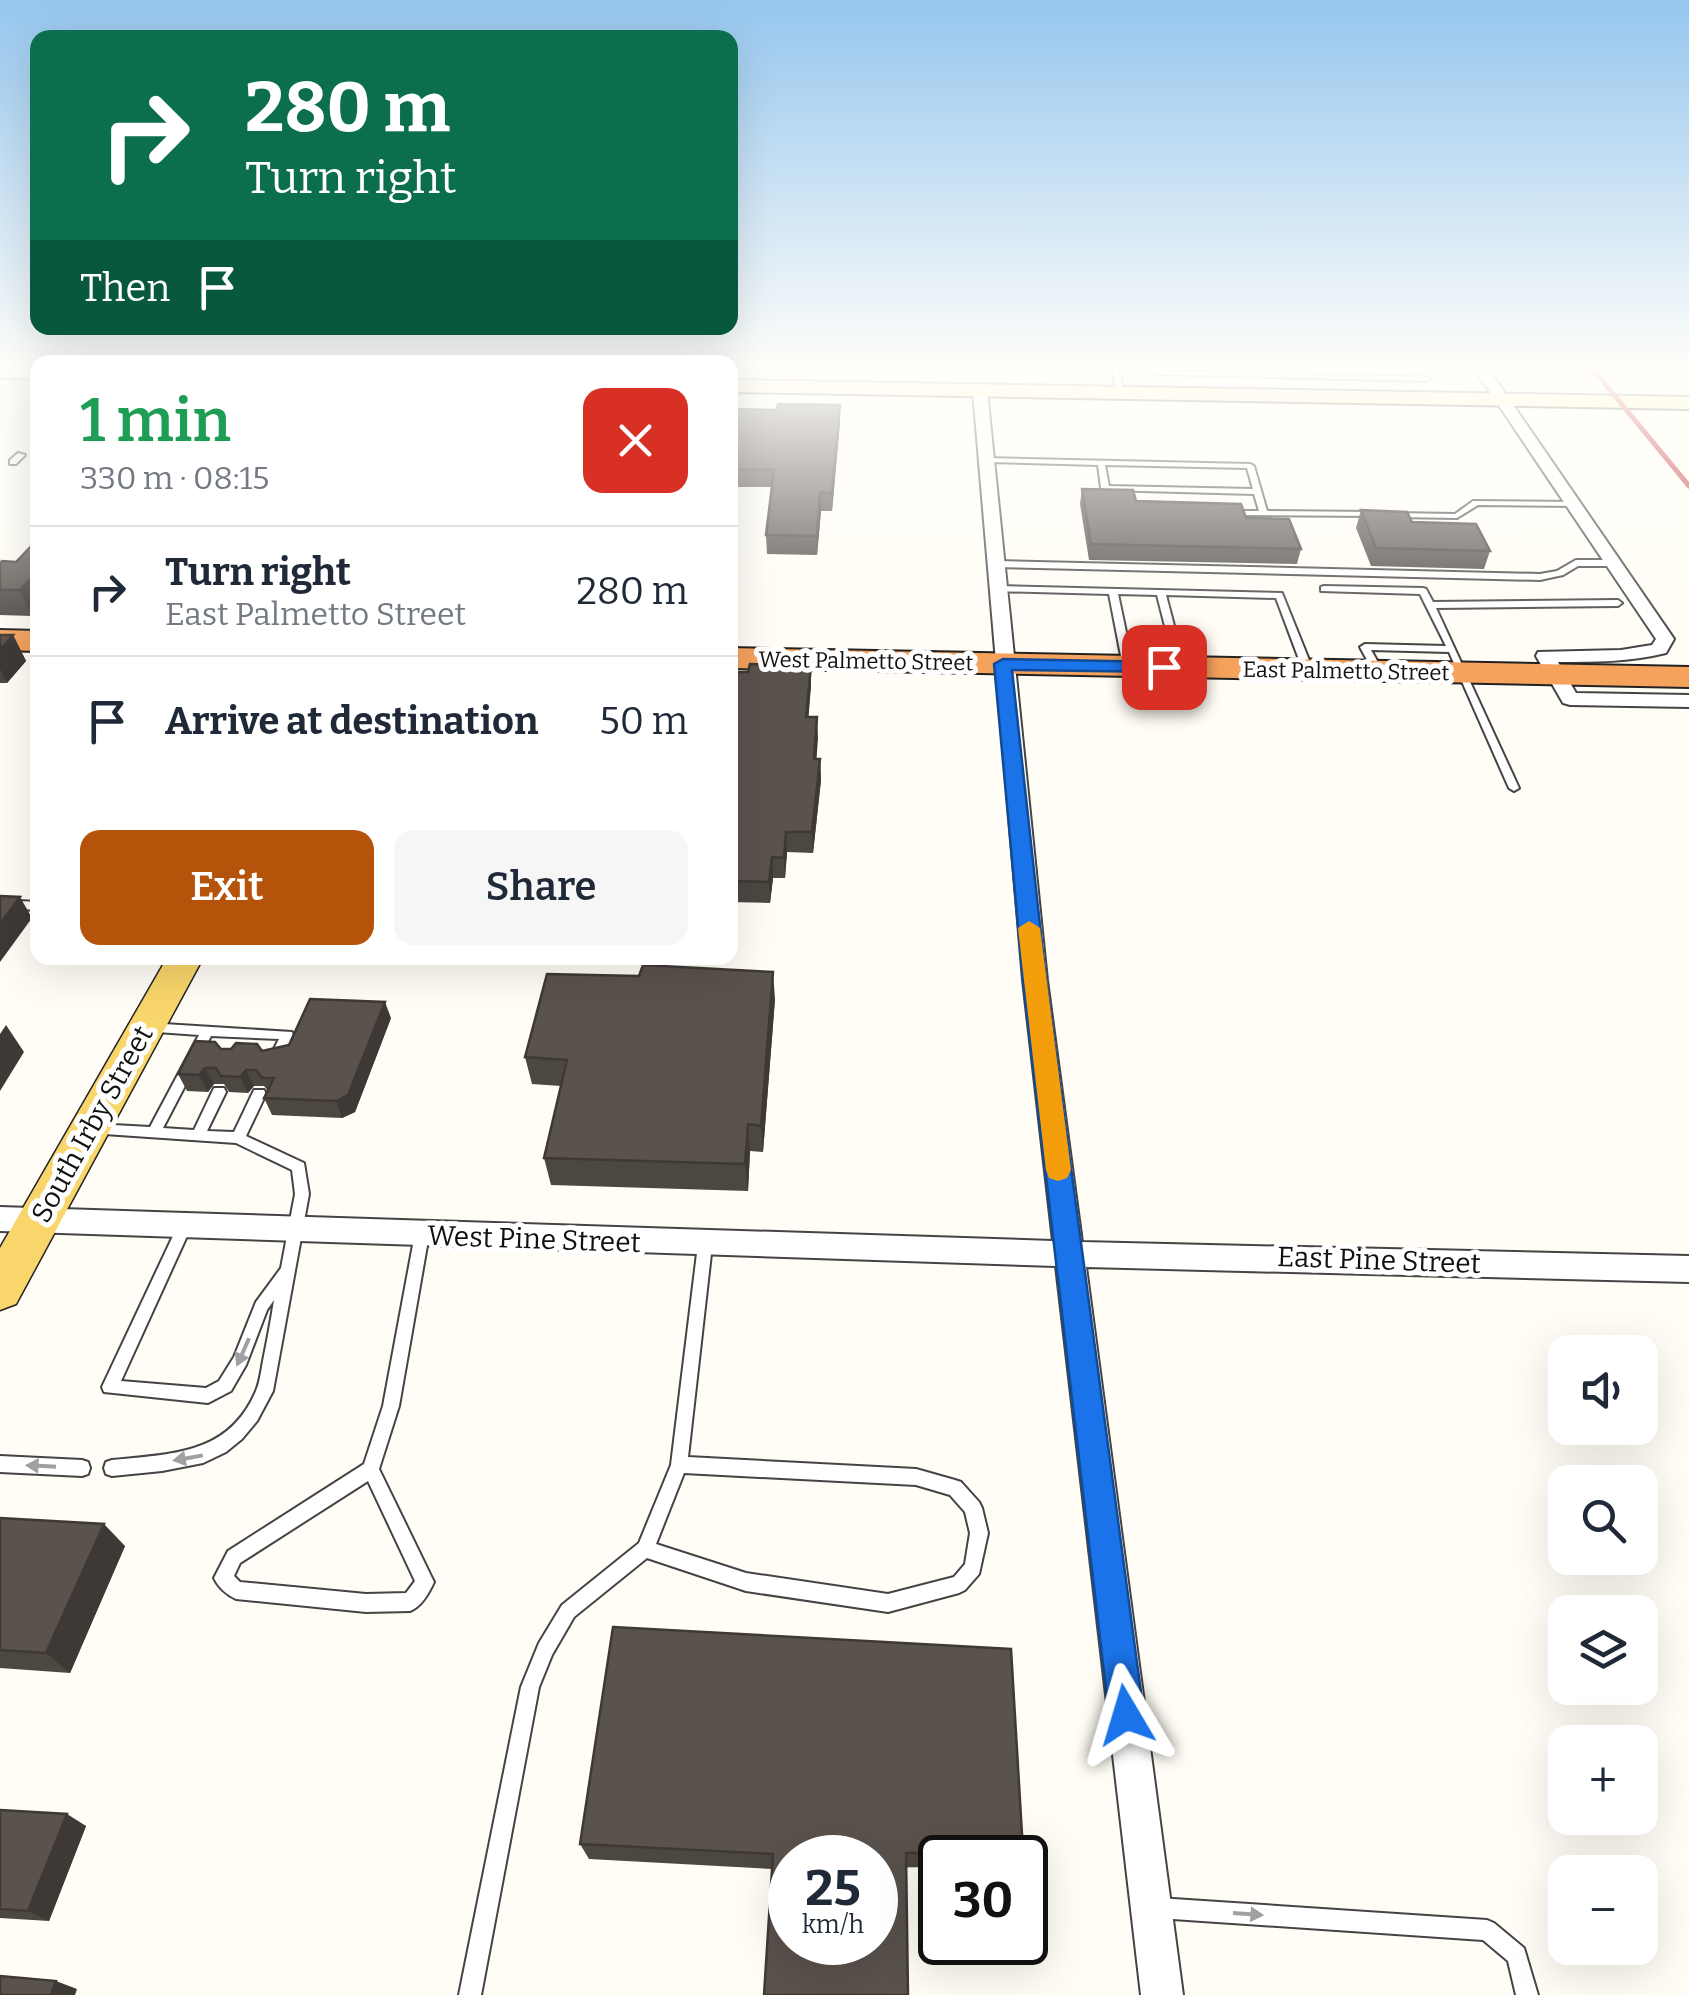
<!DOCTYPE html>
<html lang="en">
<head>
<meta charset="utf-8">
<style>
	:root { --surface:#fff; --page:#f6f6f7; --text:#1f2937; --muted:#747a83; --line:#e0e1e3; --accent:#b45309 }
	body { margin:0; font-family:Bitter,serif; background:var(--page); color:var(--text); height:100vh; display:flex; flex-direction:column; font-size:38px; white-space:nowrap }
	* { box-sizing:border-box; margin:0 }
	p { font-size:32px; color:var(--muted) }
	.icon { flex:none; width:55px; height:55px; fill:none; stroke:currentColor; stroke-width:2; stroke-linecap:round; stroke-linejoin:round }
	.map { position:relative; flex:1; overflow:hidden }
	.sheet { position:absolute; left:30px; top:355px; width:708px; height:610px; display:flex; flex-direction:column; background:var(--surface); border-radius:20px; box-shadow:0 10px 40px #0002 }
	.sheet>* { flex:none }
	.hud { position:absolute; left:30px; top:30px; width:708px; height:305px; border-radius:20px; box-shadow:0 10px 40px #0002; background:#0b6e4f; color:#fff; overflow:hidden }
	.tools { position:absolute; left:1548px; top:1335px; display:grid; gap:20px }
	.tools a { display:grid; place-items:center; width:110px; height:110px; border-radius:20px; background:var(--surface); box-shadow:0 10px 40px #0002; font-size:50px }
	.speed { position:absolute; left:768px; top:1835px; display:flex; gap:20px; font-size:50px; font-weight:700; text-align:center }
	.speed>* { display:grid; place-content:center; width:130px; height:130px; border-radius:50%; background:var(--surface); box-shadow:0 10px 40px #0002; line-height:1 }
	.speed small { font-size:25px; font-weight:400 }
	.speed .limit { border:5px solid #111; border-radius:15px; background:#fff; color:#111 }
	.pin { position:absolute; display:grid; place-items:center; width:85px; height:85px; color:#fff; margin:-42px; border-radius:20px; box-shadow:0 5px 15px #0006 }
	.me { position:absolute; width:110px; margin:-55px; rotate:353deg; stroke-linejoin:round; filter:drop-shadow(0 0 8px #0008) }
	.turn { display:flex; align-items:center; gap:35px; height:210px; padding:0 50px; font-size:45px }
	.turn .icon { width:130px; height:130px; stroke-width:2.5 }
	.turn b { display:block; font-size:70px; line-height:85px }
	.then { display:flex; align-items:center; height:95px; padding:0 50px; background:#0003; gap:20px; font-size:38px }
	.round { display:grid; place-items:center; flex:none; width:105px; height:105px; border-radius:20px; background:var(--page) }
	.overview { display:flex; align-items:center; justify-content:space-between; height:170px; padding:0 50px }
	h1 { font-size:60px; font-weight:600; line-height:75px; color:#1e9e55 }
	.primary-button { display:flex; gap:20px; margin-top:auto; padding:20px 50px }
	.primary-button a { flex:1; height:115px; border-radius:20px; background:var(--accent); color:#fff; font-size:40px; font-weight:600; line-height:115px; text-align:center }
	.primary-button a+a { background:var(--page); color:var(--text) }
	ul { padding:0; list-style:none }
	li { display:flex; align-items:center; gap:30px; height:130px; padding:0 50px; border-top:2px solid var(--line) }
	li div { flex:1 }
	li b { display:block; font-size:38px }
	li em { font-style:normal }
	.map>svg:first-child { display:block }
</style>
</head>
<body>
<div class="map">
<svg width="1689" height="1995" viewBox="0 0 1689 1995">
	<rect width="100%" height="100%" fill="#fffdf5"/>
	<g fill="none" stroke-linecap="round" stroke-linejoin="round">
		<defs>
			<g id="lane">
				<path d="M1112,367h6l6,28 -7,-2z"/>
				<path d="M1155,371l272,6 4,2 -4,2 -274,-7v-2z"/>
				<path d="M18,453l7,2 -9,9h-6v-4z"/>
				<path d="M983,458l267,6 4,2 13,45 108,1 4,2 -4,2 -145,-1h-3v-4h32l-5,-17 -149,-4 -4,-2 -3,-23 -112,-3h-3zM1105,465l142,3 6,21 -144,-3z"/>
				<path d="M1473,501l102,1 4,2 -4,2 -97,-1 -21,13 -62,-1 -4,-2 4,-2 60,1z"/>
				<path d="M1576,560h41l4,3 -4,3h-39l-15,9 -23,5 -546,-13 -4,-3 4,-3 546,13 17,-3z"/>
				<path d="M996,586l286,7 31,77 -5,3 -5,-3 -27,-72 -110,-3 12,46 -5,3 -45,-1 5,23 -5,3 -5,-3 -14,-72 -116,-3v-4zM1118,594l39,1 11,43 -41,-1z"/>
				<path d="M1324,586l99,2 3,1 7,13 185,-2 4,3 -4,3 -182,2 83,180 -5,3 -5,-3 -60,-136 -78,-2 12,21 -5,3 -5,-3 -13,-24 5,-3 81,2 -26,-52 -99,-3v-4z"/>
				<path d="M0,900l38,2v8l-38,-2z"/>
				<path d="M148,1023l144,9 1,3 -10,24 -2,3h-10l-2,-3 10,-20 -68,-3 -48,92 31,2 20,-42h10l2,4 -19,39 27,1 20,-42h10l2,4 -20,42 58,27 5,31 -36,197 -16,30 -15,18 -16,13 -23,11 -41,8 -50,5 -6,-2 -2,-6 2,-6 6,-2c59,-6 117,-5 144,-69 4,-9 5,-20 7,-30 4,-20 8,-41 11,-61l-7,10 -21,55 -15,26 -23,12 -104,-11 -2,-5 78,-166 5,-2 5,2 2,4 -71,156 85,7 13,-7 15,-24 22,-55 25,-34 14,-74 -3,-24 -56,-27 -146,-10 -2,-4 2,-4 5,-1 55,3 49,-92 -56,-4 -1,-3 1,-3z"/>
				<path d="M422,1228l5,2 2,4 -30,172 -20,63 52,107 3,6c-5,11 -13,25 -24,29l-44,1 -130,-13c-9,-4 -18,-12 -22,-21l14,-27 136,-87 19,-58 32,-172 2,-4zM368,1481l47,100 -9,12 -40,1 -126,-12 -6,-6 6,-13z"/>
				<path d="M705,1239l5,2 2,4 -24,212 228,12 39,11 6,2 18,20 3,6 6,25 -9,41 -14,16 -6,3 -71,19 -142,-21 -99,-33 -73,59 -22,38 -13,32 -58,308h-22l62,-308 18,-44 23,-38 77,-62 32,-78 27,-220 2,-4zM684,1473l232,12 34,10 15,17 5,21 -5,31 -11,13 -66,17 -142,-21 -90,-29z"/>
				<path d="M0,1456l82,4 6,2 2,6 -2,6 -6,2 -82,-4z"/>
				<path d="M1158,1898l329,22 7,3 30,25 14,47h-22l-8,-34 -25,-21 -325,-22 -7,-3 -3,-7 3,-7z"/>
			</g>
			<g id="street">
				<path d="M1473,367h14l187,272 -8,14c-37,9 -71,9 -108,9l18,31 113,2v12l-119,-2 -7,-2 -27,-47 2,-4 83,-2 31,-5 4,-6z"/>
				<path d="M980,387l7,4 60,589 35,262 607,14v26l-603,-15 97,728h-42l-85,-729 -1056,-35v-24l1053,34 -30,-261 -50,-589z"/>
			</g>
			<g id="secondary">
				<path d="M0,367h38v12l-38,-1z"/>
				<path d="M730,380l959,17v12l-959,-17z"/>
			</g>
			<path id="primary" d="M167,958h36l-187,346 -16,6v-62z"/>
			<g id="highway">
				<path d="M0,630l38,1v20l-38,-1z"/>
				<path d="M730,648l959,19v20l-959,-19z"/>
			</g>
		</defs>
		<use href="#lane" stroke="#444" stroke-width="4"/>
		<use href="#street" stroke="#444" stroke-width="4"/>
		<use href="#secondary" stroke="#333" stroke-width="4"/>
		<use href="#primary" stroke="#222" stroke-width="3"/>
		<use href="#highway" stroke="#222" stroke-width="4"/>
		<use href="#lane" fill="#fff" fill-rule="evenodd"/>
		<use href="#street" fill="#fff" fill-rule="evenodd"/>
		<use href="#secondary" fill="#fff6b0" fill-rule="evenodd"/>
		<use href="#primary" fill="#f9d66b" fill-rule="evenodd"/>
		<use href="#highway" fill="#f5a25d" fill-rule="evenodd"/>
		<path stroke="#c4262e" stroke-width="5" d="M1591,367l98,119"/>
	</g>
	<g fill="#4d4742">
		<path d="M730,367h18l-1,7 -17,-1z"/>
		<path d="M819,367h38v2z"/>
		<path d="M914,367h36v4l-36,-1z"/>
		<path d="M730,409l110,13 -8,89h-11l-4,44 -50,-1 -1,-19 6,-48h-42z"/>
		<path d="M1082,489l54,12 110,17 55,31 -4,15 -208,-4 -9,-56z"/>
		<path d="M1361,510l51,12 78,29 -6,18 -113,-3 -15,-38z"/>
		<path d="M16,562l16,54 -32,-1v-51z"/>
		<path d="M0,635h13l13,26 -19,22h-7z"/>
		<path d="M811,666v19l-3,32h9l-1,42h4l1,21 -8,73 -26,-1 -2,26h-12l-3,25 -40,-1v-230h18z"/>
		<path d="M775,999l-12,153 -13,-1 -2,40 -197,-6 -7,-27 17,-72 -29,-2 -7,-27z"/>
		<path d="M391,1018l-36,94 -13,6 -70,-3 -8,-17 4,-7 -4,-5h-10l-6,7 -19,-1 -5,-8h-10l-6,8 -21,-1 -9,-17 43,-25 41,2z"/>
		<path d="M0,1518l125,28 -55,127 -70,-5z"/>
		<path d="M0,1810l86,16 -37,95 -49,-3z"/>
		<path d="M580,1844l443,7 -3,7h-80v9l-168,2 -183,-10z"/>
	</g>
	<g fill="#3f3936">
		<path d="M840,405v17l-8,89v-18z"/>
		<path d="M820,492l1,19 -4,44v-19z"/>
		<path d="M38,571v38l-6,7 -12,-26z"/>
		<path d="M13,635l13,26 -19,22 -7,-14v-19z"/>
		<path d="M811,666v19l-4,52 -1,-20z"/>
		<path d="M817,717l1,21 -3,42 -1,-21z"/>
		<path d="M820,759l1,21 -8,73 -1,-21z"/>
		<path d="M786,832l1,20 -2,26 -1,-20z"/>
		<path d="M772,857l1,21 -3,25 -1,-21z"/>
		<path d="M20,897l12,21 -32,44v-38z"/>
		<path d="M773,972l2,27 -12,153 -2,-26z"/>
		<path d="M385,1002l6,16 -36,94 -13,6 -6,-17z"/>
		<path d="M6,1025l18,27 -24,39v-57z"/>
		<path d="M205,1068l9,16 -6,8 -9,-17z"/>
		<path d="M246,1070l8,16 -6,7 -8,-16z"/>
		<path d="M748,1124l2,27 -2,40 -3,-27z"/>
		<path d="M104,1524l21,22 -55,127 -24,-20z"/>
		<path d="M67,1814l19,12 -37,95 -21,-10z"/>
		<path d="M56,1981l21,8 -2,6h-24z"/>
	</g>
	<g fill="#5a524d" stroke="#3f3936" stroke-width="2.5" fill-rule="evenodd">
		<path d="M778,404l62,1 -8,88 -12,-1 -3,44 -51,-1 8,-65 -44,-1v-60l46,1z"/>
		<path d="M1082,489l51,1 3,11 105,3 5,14 43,1 12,30 -210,-5z"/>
		<path d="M1361,510l46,2 5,10 64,2 14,27 -114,-3z"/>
		<path d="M38,539v32l-18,19h-20v-26l2,-3 14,1z"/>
		<path d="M0,635h13l-13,15z"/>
		<path d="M750,664l61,2 -5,51h11l-3,42h6l-8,73h-26l-2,26 -12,-1 -3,25 -39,-1v-209h18z"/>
		<path d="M0,896l20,1 -20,27z"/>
		<path d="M643,965l130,7 -12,154 -13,-2 -3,40 -201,-6 23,-98 -42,-3 22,-83 92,2z"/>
		<path d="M310,999l75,3 -37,93 -12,6 -72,-3 10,-20h-12l-6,-8h-10l-6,7 -19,-1 -5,-8h-11l-6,7 -21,-1 17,-33 20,1 6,7h10l5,-6 21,1 5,7 27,-6z"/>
		<path d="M0,1518l104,6 -58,129 -46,-3z"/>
		<path d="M613,1627l398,22 12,202 -117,2 2,142h-144l9,-141 -193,-10zM790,1858h85v84h-85z"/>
		<path d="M0,1810l67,4 -39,97 -28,-2z"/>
		<path d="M0,1976l56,5 -5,14h-51z"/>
	</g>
	<defs><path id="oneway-solid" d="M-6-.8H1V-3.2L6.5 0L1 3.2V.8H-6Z" transform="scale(2.5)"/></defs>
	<g fill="#a0a0a0">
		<use href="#oneway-solid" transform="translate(243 1352) rotate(114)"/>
		<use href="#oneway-solid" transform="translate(188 1458) rotate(170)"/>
		<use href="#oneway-solid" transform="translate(41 1466) rotate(-177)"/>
		<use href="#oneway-solid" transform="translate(1248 1914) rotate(4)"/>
	</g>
	<linearGradient id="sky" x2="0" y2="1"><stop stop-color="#95c6ee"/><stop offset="0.57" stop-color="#fffefa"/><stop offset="1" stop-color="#fffefa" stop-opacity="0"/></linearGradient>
	<rect width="1689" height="646" fill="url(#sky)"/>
	<path fill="#1a73e8" stroke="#114b97" stroke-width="2.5" d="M1003,659l161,3 9,5 -9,5 -152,-2 34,310 98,735 -5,12 -13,5 -12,-5 -5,-12 -86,-735 -29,-316z"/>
	<path fill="#f59e0b" d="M1029,921l11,7 31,242 -4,8 -9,3 -9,-3 -3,-8 -28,-242z"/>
	<g text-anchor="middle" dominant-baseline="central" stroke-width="10" stroke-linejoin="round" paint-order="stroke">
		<g font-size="22" fill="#111" stroke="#fff">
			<text transform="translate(866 661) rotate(1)">West Palmetto Street</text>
			<text transform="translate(1346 671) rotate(1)">East Palmetto Street</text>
		</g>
		<g font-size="28" fill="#111" stroke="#fff">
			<text transform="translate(92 1124) rotate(-61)">South Irby Street</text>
			<text transform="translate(534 1239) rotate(2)">West Pine Street</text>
			<text transform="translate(1379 1260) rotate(2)">East Pine Street</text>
		</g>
	</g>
</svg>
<div class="tools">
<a><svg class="icon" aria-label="sound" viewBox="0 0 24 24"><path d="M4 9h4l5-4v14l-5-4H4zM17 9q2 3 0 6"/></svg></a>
<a><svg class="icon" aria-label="search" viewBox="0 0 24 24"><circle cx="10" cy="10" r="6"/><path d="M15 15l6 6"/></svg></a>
<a><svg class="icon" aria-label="layers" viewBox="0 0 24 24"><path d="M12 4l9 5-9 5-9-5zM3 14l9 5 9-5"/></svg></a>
<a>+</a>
<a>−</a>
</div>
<div class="speed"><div>25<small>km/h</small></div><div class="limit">30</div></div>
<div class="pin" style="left:1164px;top:667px;background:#d93025"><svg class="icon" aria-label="arrive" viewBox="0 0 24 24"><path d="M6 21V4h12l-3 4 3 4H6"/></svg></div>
<svg class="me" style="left:1126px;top:1715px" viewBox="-20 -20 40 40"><path d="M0-17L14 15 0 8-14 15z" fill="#1a73e8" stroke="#fff" stroke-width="4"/></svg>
<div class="hud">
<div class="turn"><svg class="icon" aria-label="right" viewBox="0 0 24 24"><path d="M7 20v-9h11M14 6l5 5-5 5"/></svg><div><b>280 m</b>Turn right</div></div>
<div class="then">Then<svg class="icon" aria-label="arrive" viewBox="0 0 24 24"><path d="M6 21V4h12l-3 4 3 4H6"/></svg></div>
</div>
<section class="sheet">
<div class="overview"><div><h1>1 min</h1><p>330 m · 08:15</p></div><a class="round" style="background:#d93025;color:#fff"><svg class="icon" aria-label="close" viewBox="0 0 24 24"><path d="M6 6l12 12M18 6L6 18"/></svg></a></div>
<ul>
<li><svg class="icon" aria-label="right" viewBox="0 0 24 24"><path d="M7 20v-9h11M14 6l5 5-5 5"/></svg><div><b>Turn right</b><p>East Palmetto Street</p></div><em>280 m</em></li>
<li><svg class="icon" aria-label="arrive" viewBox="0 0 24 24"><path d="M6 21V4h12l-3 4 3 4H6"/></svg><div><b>Arrive at destination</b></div><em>50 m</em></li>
</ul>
<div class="primary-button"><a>Exit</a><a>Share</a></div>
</section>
</div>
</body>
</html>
